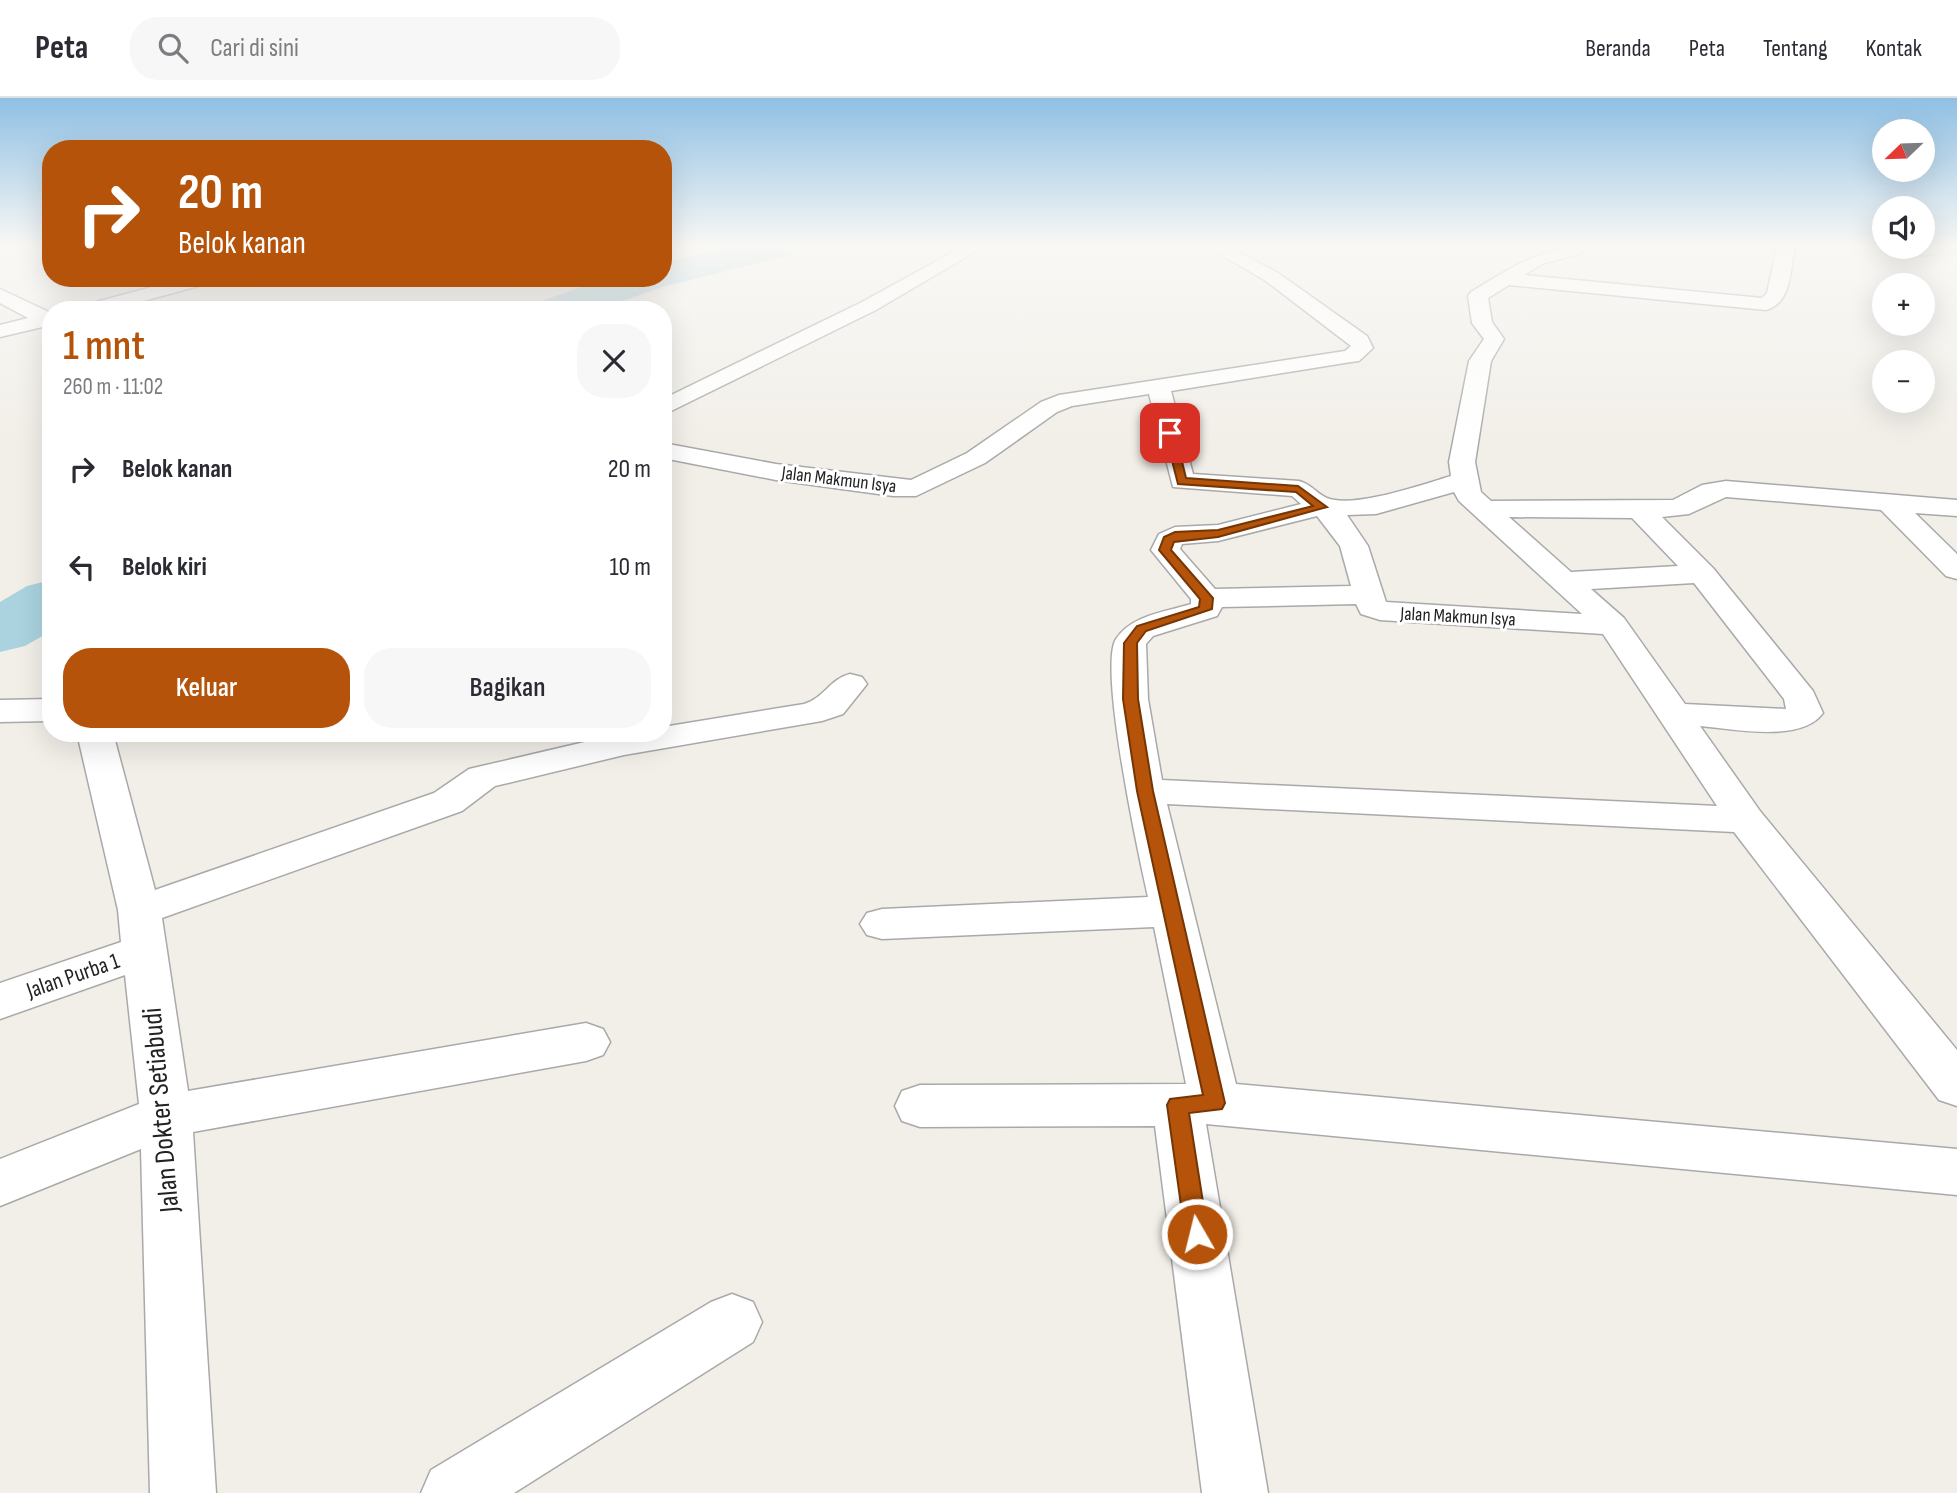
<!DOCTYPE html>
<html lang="id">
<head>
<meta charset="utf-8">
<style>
	:root { --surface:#fff; --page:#f7f7f7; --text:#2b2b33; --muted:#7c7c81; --line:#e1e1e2; --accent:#b45309 }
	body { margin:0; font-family:"Sofia Sans Condensed",sans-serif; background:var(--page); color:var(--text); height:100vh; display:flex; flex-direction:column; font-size:26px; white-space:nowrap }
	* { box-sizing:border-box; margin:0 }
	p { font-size:23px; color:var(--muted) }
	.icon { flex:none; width:38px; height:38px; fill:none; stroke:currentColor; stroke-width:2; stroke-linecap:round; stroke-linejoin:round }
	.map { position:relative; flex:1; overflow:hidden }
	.panel { position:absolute; left:42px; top:203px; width:630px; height:441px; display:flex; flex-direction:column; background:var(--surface); border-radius:28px; box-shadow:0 7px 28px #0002 }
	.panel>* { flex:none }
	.guide { position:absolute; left:42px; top:42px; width:630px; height:147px; border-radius:28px; box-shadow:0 7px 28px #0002; background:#b45309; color:#fff; overflow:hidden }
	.needle { width:46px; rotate:247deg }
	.fabs { position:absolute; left:1872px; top:21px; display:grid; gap:14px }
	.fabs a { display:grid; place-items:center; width:63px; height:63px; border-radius:50%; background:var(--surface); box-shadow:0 7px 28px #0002; font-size:35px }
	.pin { position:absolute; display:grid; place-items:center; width:60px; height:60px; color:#fff; margin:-30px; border-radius:14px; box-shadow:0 4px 10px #0006 }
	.me { position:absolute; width:77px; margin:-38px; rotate:352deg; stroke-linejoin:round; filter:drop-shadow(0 0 5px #0008) }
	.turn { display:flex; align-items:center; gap:24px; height:147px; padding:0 21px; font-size:32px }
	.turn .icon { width:91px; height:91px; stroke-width:2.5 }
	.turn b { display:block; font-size:49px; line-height:60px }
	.round { display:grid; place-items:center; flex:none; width:74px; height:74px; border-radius:28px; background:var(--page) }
	.head { display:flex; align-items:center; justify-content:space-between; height:119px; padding:0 21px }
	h1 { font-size:42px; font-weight:600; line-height:52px; color:var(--accent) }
	.action { display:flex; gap:14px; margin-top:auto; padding:14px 21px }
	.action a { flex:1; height:80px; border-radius:28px; background:var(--accent); color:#fff; font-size:28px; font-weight:600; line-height:80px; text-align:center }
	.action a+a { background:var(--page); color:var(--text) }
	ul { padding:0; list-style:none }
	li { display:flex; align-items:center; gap:21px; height:98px; padding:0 21px }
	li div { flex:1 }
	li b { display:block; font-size:26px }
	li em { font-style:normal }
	header { display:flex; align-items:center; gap:42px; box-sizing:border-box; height:98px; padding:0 35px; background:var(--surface); border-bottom:2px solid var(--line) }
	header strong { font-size:33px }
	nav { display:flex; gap:38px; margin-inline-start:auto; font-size:24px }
	.search { width:490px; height:63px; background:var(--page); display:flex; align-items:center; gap:18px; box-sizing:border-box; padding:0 24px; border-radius:28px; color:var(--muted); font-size:26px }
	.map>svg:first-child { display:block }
</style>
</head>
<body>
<header>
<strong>Peta</strong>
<div class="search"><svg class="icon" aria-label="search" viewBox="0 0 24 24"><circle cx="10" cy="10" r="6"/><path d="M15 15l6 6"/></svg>Cari di sini</div>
<nav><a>Beranda</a><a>Peta</a><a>Tentang</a><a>Kontak</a></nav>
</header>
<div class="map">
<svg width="1957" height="1395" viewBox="0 0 1957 1395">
	<rect width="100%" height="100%" fill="#f2efe9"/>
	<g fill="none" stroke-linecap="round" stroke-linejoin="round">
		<g fill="#aad3df" fill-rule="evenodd">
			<path d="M728,149h68l-6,8 -128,32 -64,23h-64l7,-9 67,-23h55v-15z"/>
			<path d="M51,482v51l-26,15 -25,6v-50l27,-16z"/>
		</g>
		<defs>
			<g id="minor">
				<path d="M962,149h21l-107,63 -213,105v-16l199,-97z"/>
				<path d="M1208,149h21l49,26 89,63 6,12 -14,13 -8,1 -180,29 22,83 106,7c12,3 17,12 28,17 26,11 97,-14 124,-22l-2,-14 20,-101 15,-22 -12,-16 -4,-27 3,-4c43,-26 69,-45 120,-45l-2,4 -47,13 -18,11 238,23 5,-5 10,-46h18c-5,22 -3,56 -29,63l-257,-25 -21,13 4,24 12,17 -13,22 -16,101 6,30 10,9 182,-1 29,-15 24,-4 231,19v16l-42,-3 42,41v25l-11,-3 -65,-66 -155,-13 -37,17 -27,3 51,51 100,123 10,22c-21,30 -90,16 -123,13l60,85 197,239v56l-18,-6 -205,-268 -567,-28 69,280 721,65v46l-751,-71 62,369h-66l-47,-367 -235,1 -18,-6 -7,-15 7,-15 18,-6 266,-1 -32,-157 -272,12 -15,-4 -7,-11 7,-11 15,-4 266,-12c-9,-40 -50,-230 -32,-258 16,-24 49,-27 75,-35v-5l-40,-49 8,-16 16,-7 43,-2 83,-21 -9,-8 -119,-9 -24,-93 -77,12 -15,6 -72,51 -69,33h-23l-117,-16 -113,-22v-15l113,21 135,16 56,-27 74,-51 18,-7 286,-44 6,-5 -85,-65zM1454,394l5,9 123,113 -196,-12 -18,-56 -21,-31 29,-1zM1317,418l23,30 11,40 -136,3 -35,-40 2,-5 36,-3zM1509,419l123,1 46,48 -107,6zM1694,485l90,116 2,10 -101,-5 -61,-86 -33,-29zM1356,506l5,10 19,6 223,14 114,172 -555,-26 -14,-81 -2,-55 7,-8 64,-20 5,-9z"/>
				<path d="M1883,149h55l2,3c-10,9 -48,6 -57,-3z"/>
				<path d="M185,180h31l-3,4 -102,28h-33l3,-4z"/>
				<path d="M0,191l51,24v12l-51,12v-12l28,-7 -28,-15z"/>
				<path d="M850,576l12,3 5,7 -24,30 -21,7 -198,34 -129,31 -33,25 -300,107 26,173 398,-68 17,6 7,13 -7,13 -17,6 -393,71 23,361h-66l-9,-344 -141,57v-47l139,-55 -14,-129 -125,44v-36l121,-41 -3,-32 -41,-177h36l42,157 279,-97 35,-24 154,-36h40v-6l141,-23c20,-6 26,-25 46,-30z"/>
				<path d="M51,601v22l-51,1v-22z"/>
				<path d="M732,1196l21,8 9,20 -9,20 -239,151h-93l10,-23 280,-168z"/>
			</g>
		</defs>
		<use href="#minor" stroke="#a9a9a9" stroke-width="3"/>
		<use href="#minor" fill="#fff" fill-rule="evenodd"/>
	</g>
	<linearGradient id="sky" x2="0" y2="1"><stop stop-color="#8fc0e4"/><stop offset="0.43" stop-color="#f9f8f5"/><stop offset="1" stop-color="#f9f8f5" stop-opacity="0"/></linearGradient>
	<rect width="1957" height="345" fill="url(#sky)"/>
	<path fill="#b45309" stroke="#753606" stroke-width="2" d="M1170,332l5,3 11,45 112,8 29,21 -109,30 -44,5 -3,8 42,48 -1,11 -66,22 -9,12 1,56 15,92 72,312 -3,6 -33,4 19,121 -3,8 -8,3 -8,-3 -4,-8 -18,-129 3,-6 33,-4 -66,-304 -14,-92 1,-56 13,-17 62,-19 1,-8 -41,-49 5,-13 11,-5 43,-2 95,-24 -17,-14 -118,-8 -13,-51z"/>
	<g text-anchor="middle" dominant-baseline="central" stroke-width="6" stroke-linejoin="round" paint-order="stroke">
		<g font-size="19" fill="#222" stroke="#fff">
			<text transform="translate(839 382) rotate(7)">Jalan Makmun Isya</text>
			<text transform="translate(1458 519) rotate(3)">Jalan Makmun Isya</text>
		</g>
		<g font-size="23" fill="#222" stroke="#fff">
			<text transform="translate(73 878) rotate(-19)">Jalan Purba 1</text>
		</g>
		<g font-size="28" fill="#222" stroke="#fff">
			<text transform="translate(161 1012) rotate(-95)">Jalan Dokter Setiabudi</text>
		</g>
	</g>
</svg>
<div class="fabs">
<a><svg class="needle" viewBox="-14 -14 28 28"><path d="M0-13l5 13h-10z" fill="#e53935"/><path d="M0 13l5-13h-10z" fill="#7c7c81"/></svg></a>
<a><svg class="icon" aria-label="sound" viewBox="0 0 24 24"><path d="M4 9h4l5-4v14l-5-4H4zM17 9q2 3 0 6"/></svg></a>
<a>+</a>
<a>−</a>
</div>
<div class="pin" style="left:1170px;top:335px;background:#d93025"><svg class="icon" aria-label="arrive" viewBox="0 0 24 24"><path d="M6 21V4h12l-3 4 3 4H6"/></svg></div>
<svg class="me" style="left:1197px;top:1136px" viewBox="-20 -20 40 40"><circle r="17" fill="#b45309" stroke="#fff" stroke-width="3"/><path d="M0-11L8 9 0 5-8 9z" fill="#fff"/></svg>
<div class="guide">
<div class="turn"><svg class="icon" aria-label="right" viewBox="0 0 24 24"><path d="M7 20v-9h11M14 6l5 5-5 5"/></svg><div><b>20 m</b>Belok kanan</div></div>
</div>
<section class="panel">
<div class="head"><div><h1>1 mnt</h1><p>260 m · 11:02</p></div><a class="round"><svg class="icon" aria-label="close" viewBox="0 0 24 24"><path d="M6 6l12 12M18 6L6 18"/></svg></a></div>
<ul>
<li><svg class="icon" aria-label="right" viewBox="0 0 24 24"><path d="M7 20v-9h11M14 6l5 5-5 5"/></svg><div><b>Belok kanan</b></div><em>20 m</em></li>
<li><svg class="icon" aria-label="left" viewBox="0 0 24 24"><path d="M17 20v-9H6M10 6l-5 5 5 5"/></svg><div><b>Belok kiri</b></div><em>10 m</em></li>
</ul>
<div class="action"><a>Keluar</a><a>Bagikan</a></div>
</section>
</div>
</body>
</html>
